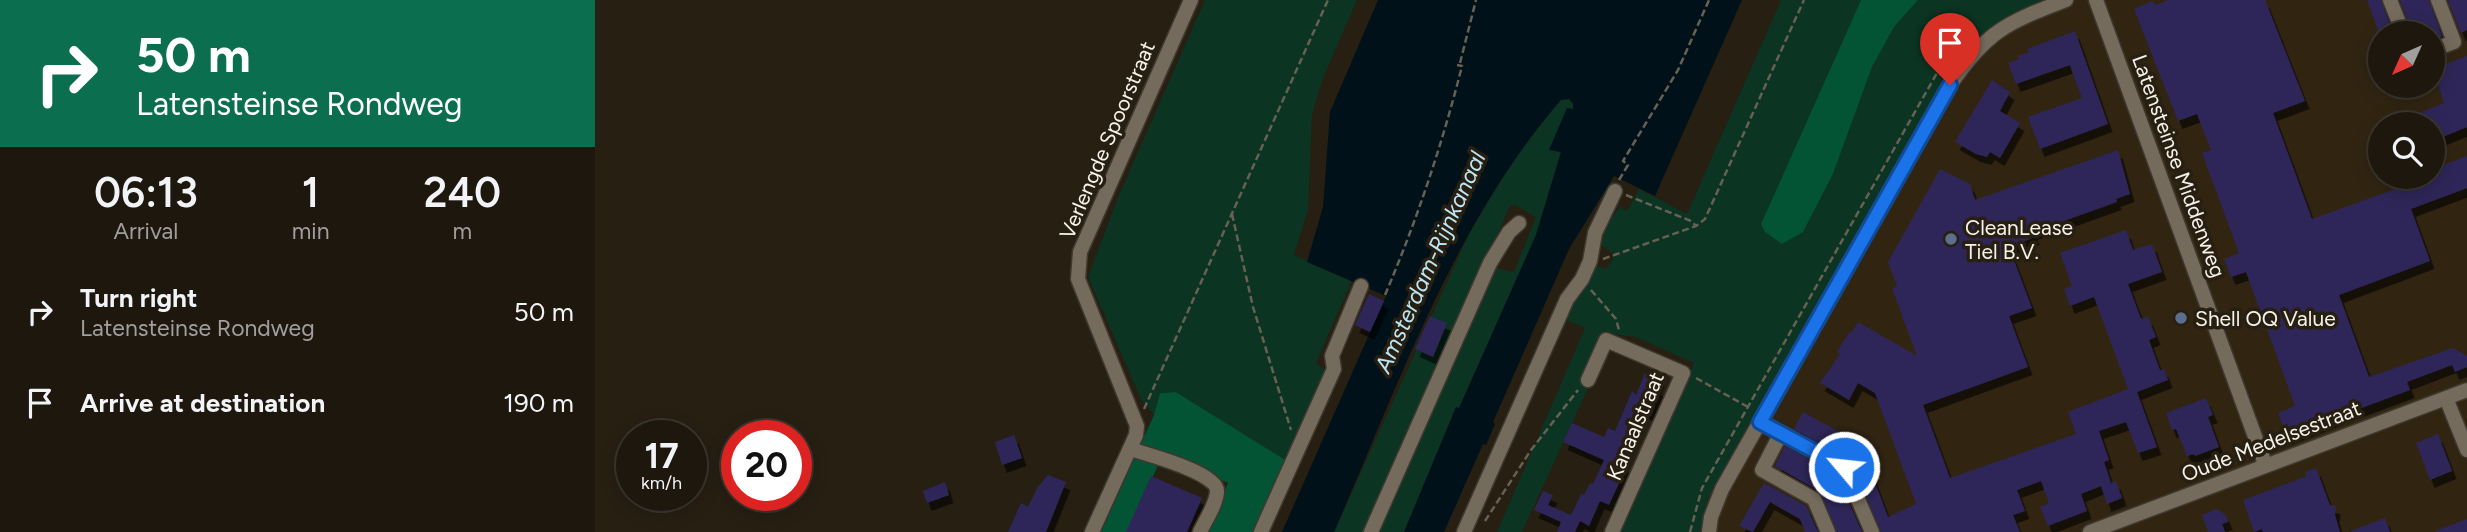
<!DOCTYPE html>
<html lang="en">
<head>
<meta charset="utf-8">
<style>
	:root { --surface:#1d170e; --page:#2a241c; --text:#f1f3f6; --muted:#a09f9e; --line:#3b362e }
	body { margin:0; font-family:Figtree,sans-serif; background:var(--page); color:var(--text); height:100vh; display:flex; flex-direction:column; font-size:26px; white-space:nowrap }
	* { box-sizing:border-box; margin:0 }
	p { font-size:23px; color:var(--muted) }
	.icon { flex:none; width:38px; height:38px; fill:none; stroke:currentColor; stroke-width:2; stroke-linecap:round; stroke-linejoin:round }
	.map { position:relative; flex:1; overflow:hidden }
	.panel { display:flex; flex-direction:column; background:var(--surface); width:595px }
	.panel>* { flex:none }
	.guide { background:#0b6e4f; color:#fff; overflow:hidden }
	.needle { width:46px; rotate:225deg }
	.fabs { position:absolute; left:1773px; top:21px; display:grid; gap:14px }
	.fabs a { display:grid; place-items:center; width:77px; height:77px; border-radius:50%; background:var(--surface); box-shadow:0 4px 18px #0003,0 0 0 2px var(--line); font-size:35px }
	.speed { position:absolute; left:21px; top:420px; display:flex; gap:14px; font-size:35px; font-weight:700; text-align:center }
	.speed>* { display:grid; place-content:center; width:91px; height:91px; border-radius:50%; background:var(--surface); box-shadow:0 4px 18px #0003,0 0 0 2px var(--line); line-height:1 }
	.speed small { font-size:18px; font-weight:400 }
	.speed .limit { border:10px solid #d22; background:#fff; color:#111 }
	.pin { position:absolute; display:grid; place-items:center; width:60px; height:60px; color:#fff; margin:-72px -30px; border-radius:50% 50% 50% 0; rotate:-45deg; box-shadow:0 0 7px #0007 }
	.pin .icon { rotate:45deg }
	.me { position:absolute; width:77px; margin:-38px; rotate:298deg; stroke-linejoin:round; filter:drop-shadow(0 0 5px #0008) }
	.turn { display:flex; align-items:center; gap:24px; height:147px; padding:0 21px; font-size:32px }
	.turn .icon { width:91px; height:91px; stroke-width:2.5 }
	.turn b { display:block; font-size:49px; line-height:60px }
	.eta { display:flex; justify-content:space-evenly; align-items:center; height:119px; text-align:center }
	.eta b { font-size:42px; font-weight:600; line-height:49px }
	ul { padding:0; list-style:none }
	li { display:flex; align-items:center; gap:21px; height:91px; padding:0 21px }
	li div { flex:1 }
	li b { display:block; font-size:26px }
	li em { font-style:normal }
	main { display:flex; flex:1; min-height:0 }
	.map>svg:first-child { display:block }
</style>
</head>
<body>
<main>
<section class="panel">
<div class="guide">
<div class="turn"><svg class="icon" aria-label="right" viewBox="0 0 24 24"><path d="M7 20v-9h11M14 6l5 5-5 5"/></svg><div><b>50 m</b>Latensteinse Rondweg</div></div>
</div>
<div class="eta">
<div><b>06:13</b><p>Arrival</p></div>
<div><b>1</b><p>min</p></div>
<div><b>240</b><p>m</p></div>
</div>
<ul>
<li><svg class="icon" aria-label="right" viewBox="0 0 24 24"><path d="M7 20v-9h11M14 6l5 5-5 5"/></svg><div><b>Turn right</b><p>Latensteinse Rondweg</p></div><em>50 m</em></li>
<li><svg class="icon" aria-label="arrive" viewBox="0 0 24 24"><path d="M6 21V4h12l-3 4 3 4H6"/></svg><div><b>Arrive at destination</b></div><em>190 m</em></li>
</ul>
</section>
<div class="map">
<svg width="1872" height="532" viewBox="0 0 1872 532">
	<defs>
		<filter id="shadow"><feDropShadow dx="4.5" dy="8" stdDeviation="0" flood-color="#0009"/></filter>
	</defs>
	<rect width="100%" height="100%" fill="#271f12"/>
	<path fill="#312512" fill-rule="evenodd" d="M1429,0h443v532h-766l4,-39 254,-453zM1785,33h53v53h-53zM1785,124h53v53h-53z"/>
	<g fill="#0b3422">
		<path d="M610,0h152l-34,78 -11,37 -4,95 -14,45 58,25 -36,83 11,8 -40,90 -111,-69 -16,1 -6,22 -13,-16 -53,-122 31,-82z"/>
		<path d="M1186,0h80l-100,224 21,20 21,-13 30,-57 39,-107 22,-40 24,-27h126c-38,16 -68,34 -91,68l-168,298 -76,129 -9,37h-79l73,-169 -58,-26 -23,-3 -91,198h-25l88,-204 -20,-9 6,-19 23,-35 12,4 10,-14 -15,-10 5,-20 14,-18 7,4 12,-22 48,25z"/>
		<path d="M974,99l5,7 -1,4 -5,-2 -12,42 5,2 -25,83 -77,174 -3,-1 -52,124h-25l114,-259 3,-5 18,4 22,-55 -21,-12 -5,1 -144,326h-32l134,-296 50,-85 43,-51z"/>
	</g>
	<g fill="#025435">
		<path d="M1266,0h57l-24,27 -22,40 -39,107 -30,58 -21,12 -17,-12 -4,-8z"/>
		<path d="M581,392l111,69 -31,71h-48l20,-49 -65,-28 -36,77h-26l53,-117 6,-22z"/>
	</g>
	<path fill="#001119" d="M783,0h364l-87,196 -41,-20 -45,73 -76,173 2,2 -9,21 -3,-1 -39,88h-40l52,-125 3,1 77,-173 25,-83 -12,-2 18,-42 6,1v-6l-4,-4 -8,1c-107,123 -162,284 -227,432h-52l104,-236 -79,-34 16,-55 7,-95z"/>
	<g fill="#2d2658" filter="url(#shadow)">
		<path d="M1573,0h97l40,101 -32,12 39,106 103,-37 -2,-5h20v-8l34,-13v32l-56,21 19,52 -91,34 30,82 84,-29 14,8v11l-12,5 -3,-7 -45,17 3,8 -51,19 -2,-5 -21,7 2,6 -51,20 -9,-24 17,-7 -49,-134 -15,5 -7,-18 15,-6 -37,-100 9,-3 -14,-36 -19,7 -44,-112 19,-8 2,4z"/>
		<path d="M1772,0h14l12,33h-14z"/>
		<path d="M1805,0h29l13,36 -9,4v-9l-21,2z"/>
		<path d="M1853,0h19v30l-6,3z"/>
		<path d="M1480,31l33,93 -68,25 -12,-32 54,-19 -8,-21 -4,-12 -54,19 -8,-21 11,-4 -1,-3 11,-4 -2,-3z"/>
		<path d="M1872,56v71l-34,14v-17h-41l52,-21 -11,-34z"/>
		<path d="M1397,80l18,12 -10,19 20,12 -20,35 -10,-6 -3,5 -11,-3 -21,-12z"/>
		<path d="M1523,150l12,44 -14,5 1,3 -84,30 2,5 -26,10 23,61 -23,8 19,51 -105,38 27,73 126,-44 -8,-22 60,-23 -34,-92 -24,9 -6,-17 8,-3 -12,-33 66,-23 7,20 19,-6 10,28 -34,12 13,35 7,-2 8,20 -7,3 11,30 4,-1 4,11 -31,12 20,55 -19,6 -12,-31 -27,9 10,29 -5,2 7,21 5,-2 6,17 -15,6 -6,-18 -20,8 6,17 -39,15 -8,-19 9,-4 -8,-22 -24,9 8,21 -12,4 7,17h-139l-29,-70 -58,-33 9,-17 57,31 28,74 28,-13 -41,-111 -17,-10 -9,17 -29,-17 20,-29 -3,-2 13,-21 2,1 6,-10 59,34 -25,-68 5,-2 -9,-24 52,-93 30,15 5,16z"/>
		<path d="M774,294l15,7 -14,31 -15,-7z"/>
		<path d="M835,316l17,7 -14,34 -18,-8z"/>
		<path d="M1050,373l15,6 -4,8 5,2 -11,25 -9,-4 -23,52 9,4 -18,39 -9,-4 -11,25 -9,-5 -5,11h-18l4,-10 -27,-12 9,-19 10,4 -5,10 23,10 10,-21 3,1 6,-12 3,1 11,-24 -41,-18 9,-19 32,14 4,-9 7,3 17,-40 4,4z"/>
		<path d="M1611,398l7,17 -5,2 11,30 -24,9 -1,-2 -7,2 -11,-27 -4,1 -6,-17z"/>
		<path d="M1843,434l14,37 -22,9 -14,-37z"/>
		<path d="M419,435l8,23 -20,7 -7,-23z"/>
		<path d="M1190,446l51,28 26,58h-25l-18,-41 -44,-25z"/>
		<path d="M1721,468l14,37 6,1 -1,9 5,17h-77l-1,-3 -8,3 -11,-32 64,-24 -2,-4z"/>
		<path d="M453,475l18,7 -20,50h-38l13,-29 7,4 9,-19z"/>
		<path d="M556,476l51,22 -15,34h-61z"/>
		<path d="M350,482l4,13 -22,8 -4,-12z"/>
		<path d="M1169,483l42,23 12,26h-13l-5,-13 -30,-17 -17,30 -14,-6z"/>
		<path d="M1621,509l9,5 3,8 -6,2 3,8h-17l-6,-17z"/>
		<path d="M1790,518l5,14h-39v-1z"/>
		<path d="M1872,519v13h-31l-1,-1z"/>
	</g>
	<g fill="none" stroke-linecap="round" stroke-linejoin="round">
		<defs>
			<g id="minor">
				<path d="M1501,0l169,464"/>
				<path d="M1795,0l13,33"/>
				<path d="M1838,50l21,-8 -16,-42"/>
				<path d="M993,380l18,-40 77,33 -71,159"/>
				<path d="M1851,398l21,52"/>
				<path d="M1165,422l84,45 28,65"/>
				<path d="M1186,433l-19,37 52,29 14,33"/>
				<path d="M535,449c16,5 88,24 87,42 0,12 -12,30 -17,41"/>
				<path d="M497,532l44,-97 1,-9 -59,-147 2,-27 111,-252"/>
				<path d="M666,532l73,-163 -2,-13 29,-70"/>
				<path d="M776,532l119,-269 19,-31 10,-9"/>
				<path d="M869,532l103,-233 15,-20 8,-18 5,-28 20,-42"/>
				<path d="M1114,532l2,-15 11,-28 228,-404c37,-54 56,-62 116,-85"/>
				<path d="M1495,532l377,-142"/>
			</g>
		</defs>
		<use href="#minor" stroke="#3e382f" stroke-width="17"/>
		<g stroke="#676054" stroke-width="2.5" stroke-dasharray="7 3.5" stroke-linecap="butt">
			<path d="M865,63l16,-63"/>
			<path d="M1024,180l9,-15 -5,-4 55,-91 31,-70"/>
			<path d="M1031,195l65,26 5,5"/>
			<path d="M637,214l21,93 38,123"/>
			<path d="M1008,259l93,-33 9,-7 99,-219"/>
			<path d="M996,290l25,29 3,11"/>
			<path d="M790,295c32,-75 57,-150 77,-229l-5,-1"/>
			<path d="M1101,378l52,29"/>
			<path d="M549,409l184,-409"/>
			<path d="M890,521l46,-71 47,-60"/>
			<path d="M1095,532l12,-44 248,-438"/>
		</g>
		<use href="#minor" stroke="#756b5c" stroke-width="14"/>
	</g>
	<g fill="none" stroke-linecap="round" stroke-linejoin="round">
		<defs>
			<path id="route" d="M1249,467l-84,-45 190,-337"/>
		</defs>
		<use href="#route" stroke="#114b97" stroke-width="18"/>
		<use href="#route" stroke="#1a73e8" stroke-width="12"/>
	</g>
	<g fill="#5c6f8a" stroke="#271f12" stroke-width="2.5">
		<circle cx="1356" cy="239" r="7"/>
		<circle cx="1586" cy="318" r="7"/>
	</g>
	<g text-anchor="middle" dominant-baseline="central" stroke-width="7" stroke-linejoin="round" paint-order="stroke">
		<g font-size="21" fill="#f7f2e9" stroke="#271f12">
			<text transform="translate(512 140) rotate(-67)">Verlengde Spoorstraat</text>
			<text transform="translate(1584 166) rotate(70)">Latensteinse Middenweg</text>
			<text transform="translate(1040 426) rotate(-67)">Kanaalstraat</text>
			<text transform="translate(1676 441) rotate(-21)">Oude Medelsestraat</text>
		</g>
		<g font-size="21" fill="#f7f2e9" stroke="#271f12" text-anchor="start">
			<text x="1370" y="227">CleanLease<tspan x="1370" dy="24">Tiel B.V.</tspan></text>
			<text x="1600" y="318">Shell OQ Value</text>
		</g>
		<g font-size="23" font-style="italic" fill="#bde6f5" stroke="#271f12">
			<text transform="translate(835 262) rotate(-66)">Amsterdam-Rijnkanaal</text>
		</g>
	</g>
</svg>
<div class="fabs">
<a><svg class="needle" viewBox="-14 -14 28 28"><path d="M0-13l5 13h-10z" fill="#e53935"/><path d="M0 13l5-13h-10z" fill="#a09f9e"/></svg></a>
<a><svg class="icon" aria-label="search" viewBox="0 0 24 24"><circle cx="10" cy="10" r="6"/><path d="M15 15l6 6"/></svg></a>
</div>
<div class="speed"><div>17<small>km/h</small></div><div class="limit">20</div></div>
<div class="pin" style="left:1355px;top:85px;background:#d93025"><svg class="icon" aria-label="arrive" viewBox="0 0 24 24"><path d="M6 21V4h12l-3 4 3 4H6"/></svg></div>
<svg class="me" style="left:1249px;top:467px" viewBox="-20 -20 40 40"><circle r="17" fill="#1a73e8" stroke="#fff" stroke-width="3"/><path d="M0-11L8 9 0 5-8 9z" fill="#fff"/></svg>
</div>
</main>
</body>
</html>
